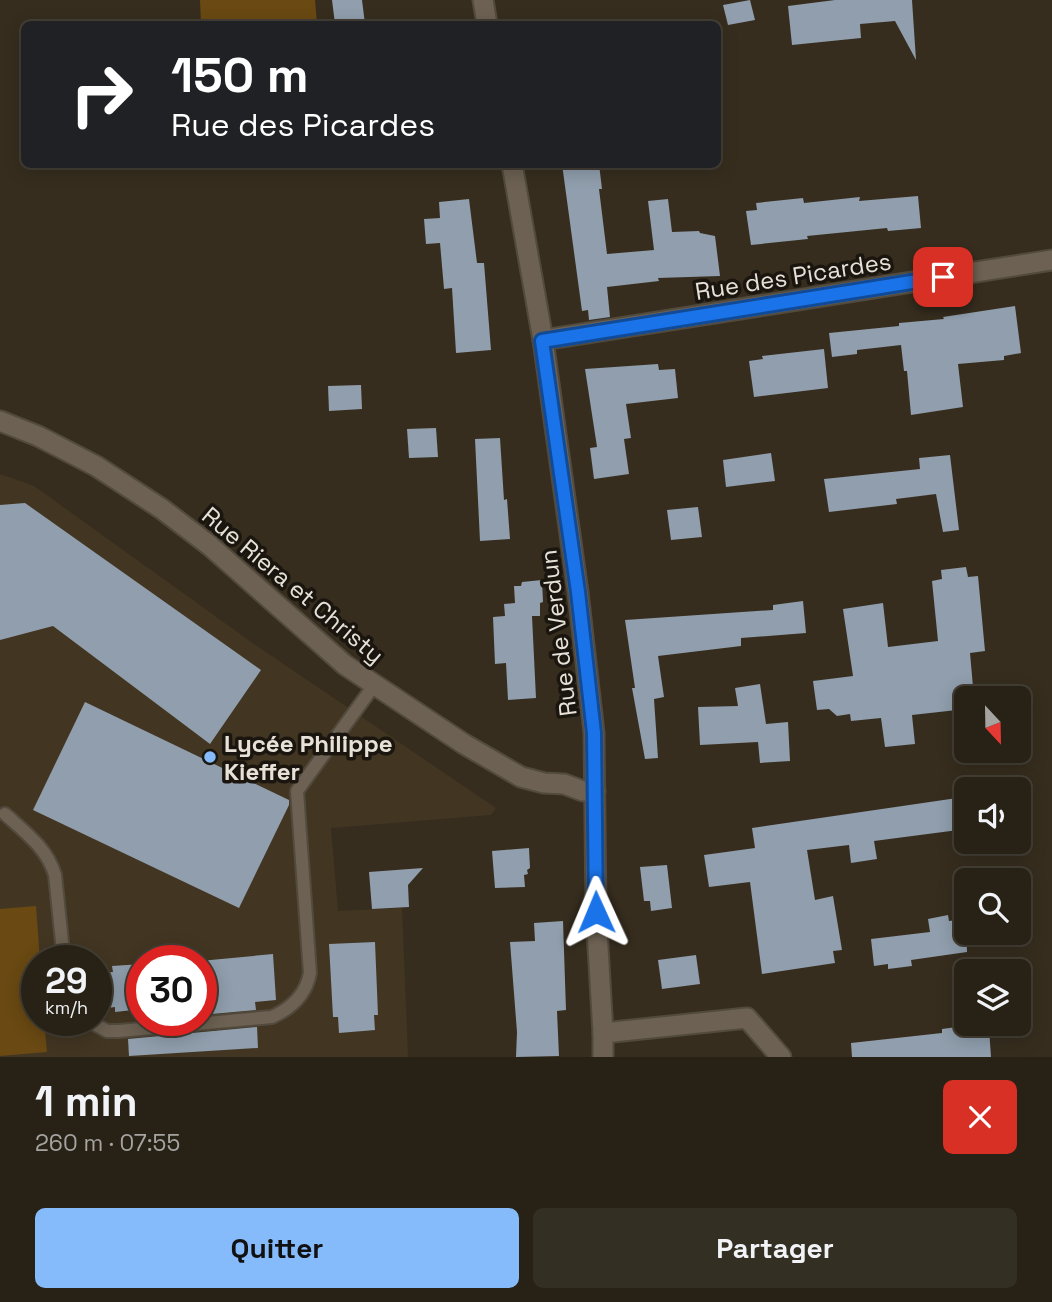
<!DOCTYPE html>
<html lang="fr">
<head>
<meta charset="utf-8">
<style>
	:root { --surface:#282216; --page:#342f23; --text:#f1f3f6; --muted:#a5a4a1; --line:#443f35; --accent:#85bbfb }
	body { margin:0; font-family:"Space Grotesk",sans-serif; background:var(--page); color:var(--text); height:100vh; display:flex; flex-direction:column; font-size:26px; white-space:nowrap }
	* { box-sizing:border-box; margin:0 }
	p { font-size:23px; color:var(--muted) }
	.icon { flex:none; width:38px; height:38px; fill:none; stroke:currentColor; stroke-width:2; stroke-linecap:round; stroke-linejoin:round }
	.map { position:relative; height:1057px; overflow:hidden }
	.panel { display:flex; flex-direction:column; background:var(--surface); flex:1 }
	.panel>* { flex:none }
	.banner { position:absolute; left:21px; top:21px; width:700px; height:147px; border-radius:10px; box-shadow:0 4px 18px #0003,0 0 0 2px var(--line); background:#202124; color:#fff; overflow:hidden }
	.needle { width:46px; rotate:158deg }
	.tools { position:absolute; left:954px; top:686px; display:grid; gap:14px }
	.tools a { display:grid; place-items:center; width:77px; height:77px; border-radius:10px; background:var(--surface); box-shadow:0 4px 18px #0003,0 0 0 2px var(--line); font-size:35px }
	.speed { position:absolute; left:21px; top:945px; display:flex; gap:14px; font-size:35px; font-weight:700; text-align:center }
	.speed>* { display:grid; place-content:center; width:91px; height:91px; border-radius:50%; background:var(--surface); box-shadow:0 4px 18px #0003,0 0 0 2px var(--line); line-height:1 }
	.speed small { font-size:18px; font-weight:400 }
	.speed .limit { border:10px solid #d22; background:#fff; color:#111 }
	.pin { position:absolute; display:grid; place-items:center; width:60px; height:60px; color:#fff; margin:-30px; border-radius:14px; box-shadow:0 4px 10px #0006 }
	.me { position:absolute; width:77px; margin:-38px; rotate:359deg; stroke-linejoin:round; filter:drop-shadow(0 0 5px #0008) }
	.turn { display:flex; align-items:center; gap:24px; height:147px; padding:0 35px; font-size:32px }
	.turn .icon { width:91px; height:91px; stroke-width:2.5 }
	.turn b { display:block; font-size:49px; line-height:60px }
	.round { display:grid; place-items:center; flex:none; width:74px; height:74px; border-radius:10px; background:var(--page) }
	.headline { display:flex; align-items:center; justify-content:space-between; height:119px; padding:0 35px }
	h1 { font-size:42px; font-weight:600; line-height:52px }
	.button { display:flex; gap:14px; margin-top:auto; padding:14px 35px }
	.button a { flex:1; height:80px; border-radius:10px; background:var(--accent); color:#111; font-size:28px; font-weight:600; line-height:80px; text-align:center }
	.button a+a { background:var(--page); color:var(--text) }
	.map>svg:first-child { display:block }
</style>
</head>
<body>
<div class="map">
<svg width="1052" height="1057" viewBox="0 0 1052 1057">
	<rect width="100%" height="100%" fill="#362d1e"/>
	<path fill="#423622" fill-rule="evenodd" d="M0,474l34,12 220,158 242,164 -5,7 -160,13 7,83 64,-3 6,149h-408zM37,961h59v59h-59zM142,961h59v59h-59z"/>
	<g fill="#6a4912">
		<path d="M200,0h115l2,24h-116z"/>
		<path d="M36,906l4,55h-3v59h7l3,32 -47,4v-147z"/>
	</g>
	<g fill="#909ead">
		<path d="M332,0h30l3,24h-30z"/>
		<path d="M750,0l5,20 -27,5 -5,-20z"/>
		<path d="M835,0h77l4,60 -21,-39 -35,3 1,14 -69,7 -4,-39z"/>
		<path d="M562,164h37l3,25h-3l8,65 47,-4 -6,-49 20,-2 4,33 27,-1 1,2 15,3 5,40 -62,2 1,3 -52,6 3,30 -21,3 -1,-10 -6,1z"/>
		<path d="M918,196l3,32 -33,3 -1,-3 -80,8 1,3 -57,6 -5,-34 11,-1 -1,-7 47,-5 1,5 56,-6 -1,4z"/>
		<path d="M469,199l8,64h7l7,87 -35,3 -4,-65 -8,1 -4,-46 -14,1 -2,-25 16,-1 -1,-16z"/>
		<path d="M1015,306l6,47 -17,3v4l-46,4 5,43 -52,8 -4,-44h-3l-3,-26 -44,5v4l-25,3 -3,-24 70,-7v-3l45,-4 -1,-2z"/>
		<path d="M824,349l4,39 -74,9 -5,-36 14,-2 -1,-3z"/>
		<path d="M658,364l1,6 16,-1 3,29 -52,6 5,34 -7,1 5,35 -35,5 -4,-31 7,-1 -12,-78z"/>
		<path d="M361,385l1,24 -33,2 -1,-25z"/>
		<path d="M436,428l2,29 -29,1 -2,-29z"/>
		<path d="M500,438l4,62 3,-1 3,40 -30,2 -5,-102z"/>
		<path d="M771,453l4,28 -49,6 -3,-27z"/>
		<path d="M950,455l9,75 -16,2 -7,-38 -40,5 1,5 -68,8 -5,-33 96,-10 -1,-11z"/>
		<path d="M25,503l236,167 -51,74 -157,-118 -53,14v-135z"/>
		<path d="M698,507l4,30 -31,3 -4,-30z"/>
		<path d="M966,567l2,10 10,-1 7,75 -15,2 4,45h-8v11l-54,6 3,29 -30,3 -4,-29 -30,3 -1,-7 -13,2 -8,-7 -12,1 -4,-29 40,-5 -10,-67 40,-6 5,44 50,-6 -6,-60 10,-2 -1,-9z"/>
		<path d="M542,580l1,22 -3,1v13h-8l4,82 -28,2 -2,-37 -11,1 -2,-47 12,-1 -1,-12 11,-1 -1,-17h7l1,-4z"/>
		<path d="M803,601l3,32 -65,5v8l-83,10 6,41 -10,2 4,59 -13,1 -13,-71h3l-10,-68 148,-10v-5z"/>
		<path d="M760,684l6,40 22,-2 2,39 -30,2 -2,-21 -58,3 -2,-38 40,-1 -3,-18z"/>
		<path d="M85,702l204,98v5l-50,103 -206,-98z"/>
		<path d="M964,797l2,32 -92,12 3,18 -26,4 -2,-18 -42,5 8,50 18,-4 9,54 -9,1 2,12 -73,11 -12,-92 -41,5 -5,-32 51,-7 -3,-20z"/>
		<path d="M529,848l1,20 -3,2 1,4 -4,1 1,12 -30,1 -3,-37z"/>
		<path d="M667,865l5,43 -21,3 -1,-10h-6l-4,-34z"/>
		<path d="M423,868l-15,17 1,22 -37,2 -3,-37z"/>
		<path d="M948,915l1,6 17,-2 1,33 -56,8 1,6 -24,3v-5l-14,2 -3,-27 59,-7 -2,-13z"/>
		<path d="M563,921l3,89 -9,1 2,45 -43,1 1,-25 -7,-90 25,-1 -1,-18z"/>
		<path d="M375,942l3,73h-4l1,15 -36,3 -1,-16h-5l-4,-73z"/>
		<path d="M273,954l3,46 -21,2 1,8 -55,5 -1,-54z"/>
		<path d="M696,955l4,29 -38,5 -4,-29z"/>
		<path d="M142,964v45l-27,3v-5l-15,2 -3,-36 16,-1 -1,-6z"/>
		<path d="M972,1025v5l17,-2 2,29h-139l-1,-14 91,-10v-4z"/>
		<path d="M257,1027l1,21 -129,8 -1,-17z"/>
	</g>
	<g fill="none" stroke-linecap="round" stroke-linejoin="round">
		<defs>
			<g id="service">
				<path d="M5,814c20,18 42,34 50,61l9,86"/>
				<path d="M87,1020l20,11h12l153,-14c20,-9 34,-22 38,-44l-13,-182 78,-107"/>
			</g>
			<g id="minor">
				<path d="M483,0l4,24"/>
				<path d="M512,164l31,176 35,252 16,141 2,179 7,121v24"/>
				<path d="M543,340l509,-80"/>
				<path d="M0,421l38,15 58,30 66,43 47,36 136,120 119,79 57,33 23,6 20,1 19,7h12"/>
				<path d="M603,1033l144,-15 34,39"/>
			</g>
		</defs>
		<use href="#service" stroke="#524a3d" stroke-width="16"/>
		<use href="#minor" stroke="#524a3d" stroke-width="23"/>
		<use href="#service" stroke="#6c6152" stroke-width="12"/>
		<use href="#minor" stroke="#6c6152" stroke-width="19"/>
	</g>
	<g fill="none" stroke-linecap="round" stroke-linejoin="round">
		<defs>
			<path id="route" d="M596,912l-2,-179 -16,-141 -36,-251 401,-64"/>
		</defs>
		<use href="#route" stroke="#114b97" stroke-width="18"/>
		<use href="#route" stroke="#1a73e8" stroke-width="12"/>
	</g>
	<circle fill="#85bbfb" stroke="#1a160f" stroke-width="2.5" cx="210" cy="757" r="7"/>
	<g text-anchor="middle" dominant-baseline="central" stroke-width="7" stroke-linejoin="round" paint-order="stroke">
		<g font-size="24" fill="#e7e1d8" stroke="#1a160f">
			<text transform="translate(793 276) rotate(-9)">Rue des Picardes</text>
			<text transform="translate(293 585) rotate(40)">Rue Riera et Christy</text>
			<text transform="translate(558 633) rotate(-97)">Rue de Verdun</text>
		</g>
		<g font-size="24" font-weight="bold" fill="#e7e1d8" stroke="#1a160f" text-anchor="start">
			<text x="224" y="743">Lycée Philippe<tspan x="224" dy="28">Kieffer</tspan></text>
		</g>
	</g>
</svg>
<div class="tools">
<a><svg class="needle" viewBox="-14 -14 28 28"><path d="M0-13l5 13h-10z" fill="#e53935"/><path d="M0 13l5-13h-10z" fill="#a5a4a1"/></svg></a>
<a><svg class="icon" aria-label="sound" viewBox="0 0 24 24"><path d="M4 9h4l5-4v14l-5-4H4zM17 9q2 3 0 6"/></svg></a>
<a><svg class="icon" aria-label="search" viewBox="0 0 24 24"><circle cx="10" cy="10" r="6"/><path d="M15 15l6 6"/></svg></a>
<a><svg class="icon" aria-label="layers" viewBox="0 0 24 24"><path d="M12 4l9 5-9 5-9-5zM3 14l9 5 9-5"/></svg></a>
</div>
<div class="speed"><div>29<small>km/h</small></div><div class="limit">30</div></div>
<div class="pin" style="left:943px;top:277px;background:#d93025"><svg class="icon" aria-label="arrive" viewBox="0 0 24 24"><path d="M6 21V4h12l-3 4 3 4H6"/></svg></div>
<svg class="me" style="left:596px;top:912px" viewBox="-20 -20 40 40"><path d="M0-17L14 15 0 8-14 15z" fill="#1a73e8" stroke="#fff" stroke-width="4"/></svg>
<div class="banner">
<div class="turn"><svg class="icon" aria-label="right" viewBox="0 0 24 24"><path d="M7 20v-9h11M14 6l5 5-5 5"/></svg><div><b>150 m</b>Rue des Picardes</div></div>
</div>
</div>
<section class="panel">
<div class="headline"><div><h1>1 min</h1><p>260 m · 07:55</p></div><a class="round" style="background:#d93025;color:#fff"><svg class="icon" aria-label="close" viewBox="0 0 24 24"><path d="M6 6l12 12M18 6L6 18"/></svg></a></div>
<div class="button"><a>Quitter</a><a>Partager</a></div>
</section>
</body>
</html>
